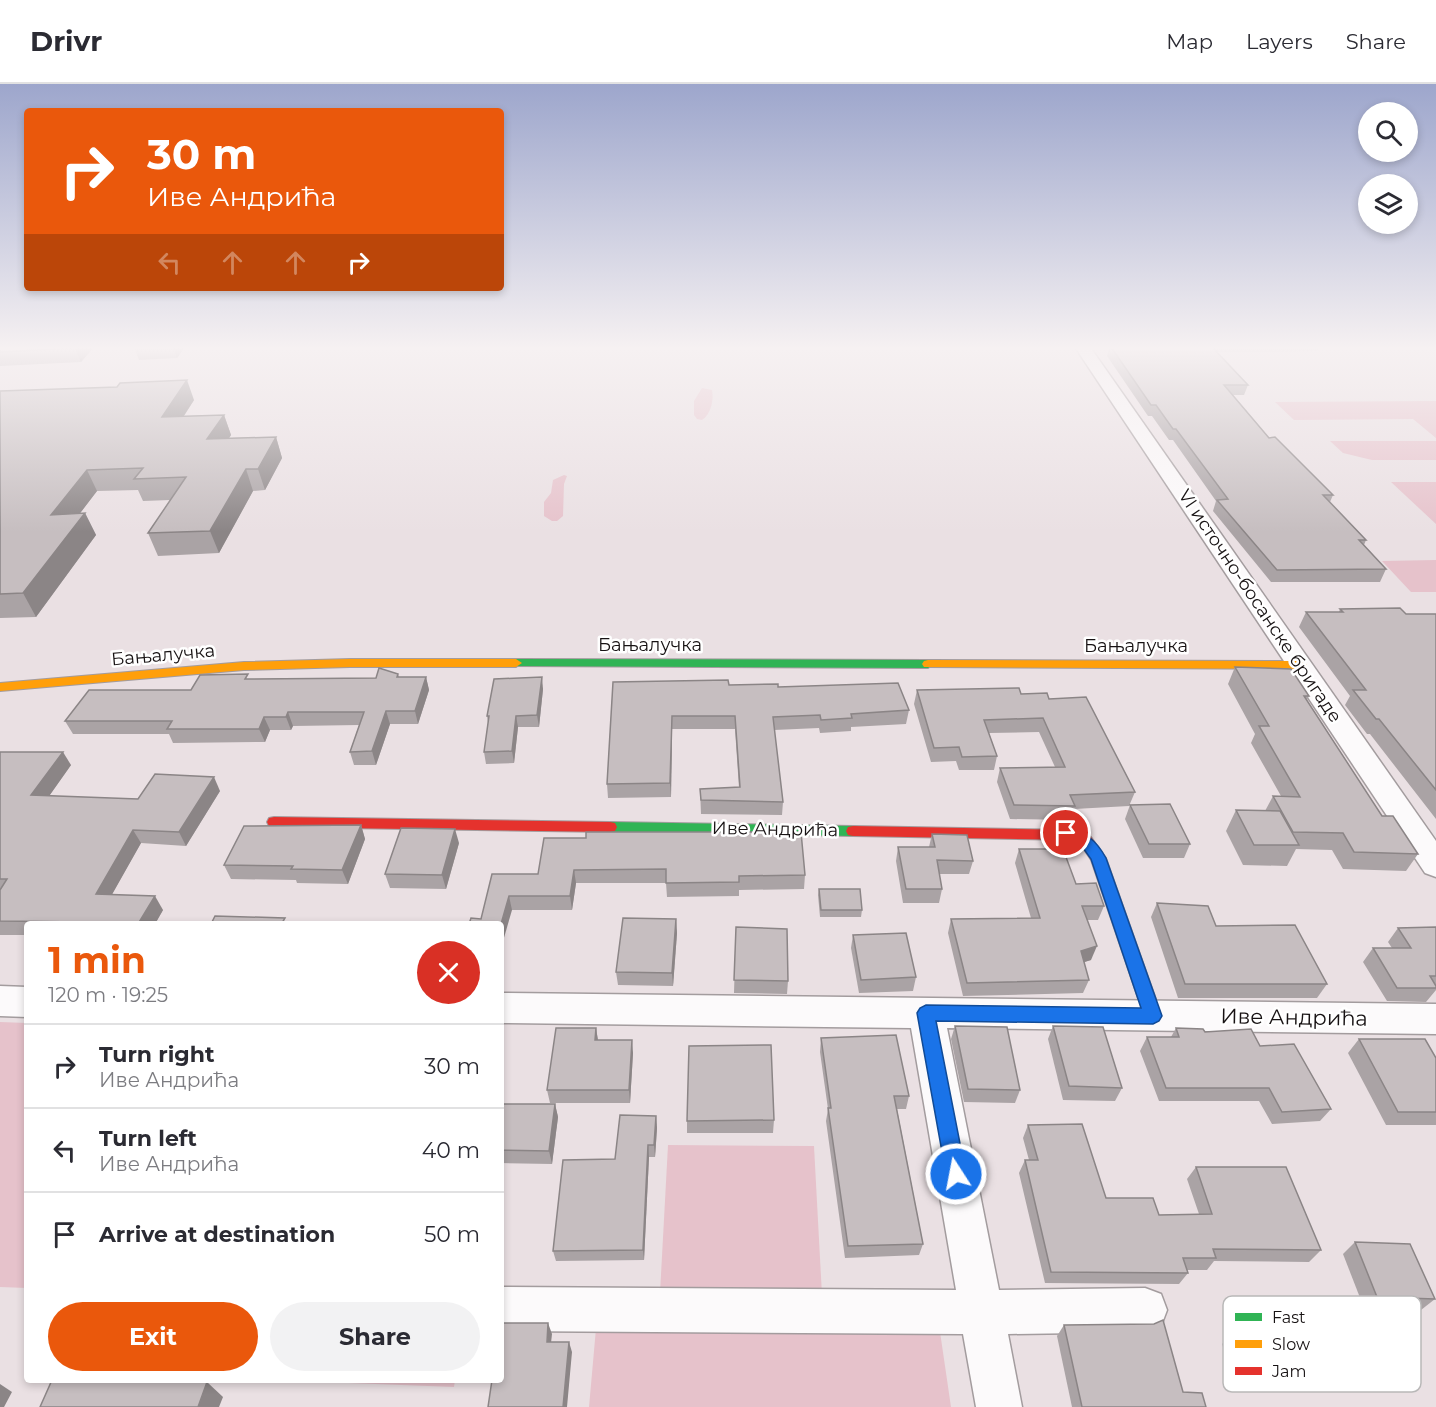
<!DOCTYPE html>
<html lang="en">
<head>
<meta charset="utf-8">
<style>
	:root { --surface:#fff; --page:#f2f2f3; --text:#2b2b33; --muted:#7c7c81; --line:#e1e1e2; --accent:#ea580c }
	body { margin:0; font-family:Montserrat,sans-serif; background:var(--page); color:var(--text); height:100vh; display:flex; flex-direction:column; font-size:22px; white-space:nowrap }
	* { box-sizing:border-box; margin:0 }
	p { font-size:20px; color:var(--muted) }
	.icon { flex:none; width:33px; height:33px; fill:none; stroke:currentColor; stroke-width:2; stroke-linecap:round; stroke-linejoin:round }
	.map { position:relative; flex:1; overflow:hidden }
	.sheet { position:absolute; left:24px; top:837px; width:480px; height:462px; display:flex; flex-direction:column; background:var(--surface); border-radius:6px; box-shadow:0 3px 9px #0003 }
	.sheet>* { flex:none }
	.banner { position:absolute; left:24px; top:24px; width:480px; height:183px; border-radius:6px; box-shadow:0 3px 9px #0003; background:#ea580c; color:#fff; overflow:hidden }
	.tools { position:absolute; left:1358px; top:18px; display:grid; gap:12px }
	.tools a { display:grid; place-items:center; width:60px; height:60px; border-radius:50%; background:var(--surface); box-shadow:0 3px 9px #0003; font-size:30px }
	.pin { position:absolute; display:grid; place-items:center; width:51px; height:51px; color:#fff; margin:-26px; border:3px solid #fff; border-radius:50%; box-shadow:0 2px 6px #0007 }
	.me { position:absolute; width:66px; margin:-33px; rotate:349deg; stroke-linejoin:round; filter:drop-shadow(0 0 4px #0008) }
	.turn { display:flex; align-items:center; gap:21px; height:126px; padding:0 24px; font-size:27px }
	.turn .icon { width:78px; height:78px; stroke-width:2.5 }
	.turn b { display:block; font-size:42px; line-height:51px }
	.lanes { display:flex; align-items:center; height:57px; padding:0 24px; background:#0003; justify-content:center; gap:30px; direction:ltr }
	.lanes .off { opacity:.35 }
	.round { display:grid; place-items:center; flex:none; width:63px; height:63px; border-radius:32px; background:var(--page) }
	.summary { display:flex; align-items:center; justify-content:space-between; height:102px; padding:0 24px }
	h1 { font-size:36px; font-weight:700; line-height:45px; color:var(--accent) }
	.action { display:flex; gap:12px; margin-top:auto; padding:12px 24px }
	.action a { flex:1; height:69px; border-radius:36px; background:var(--accent); color:#fff; font-size:24px; font-weight:700; line-height:69px; text-align:center }
	.action a+a { background:var(--page); color:var(--text) }
	ul { padding:0; list-style:none }
	li { display:flex; align-items:center; gap:18px; height:84px; padding:0 24px; border-top:2px solid var(--line) }
	li div { flex:1 }
	li b { display:block; font-size:22px }
	li em { font-style:normal }
	header { display:flex; align-items:center; gap:36px; box-sizing:border-box; height:84px; padding:0 30px; background:var(--surface); border-bottom:2px solid var(--line) }
	header strong { font-size:28px }
	nav { display:flex; gap:33px; margin-inline-start:auto; font-size:21px }
	.map>svg:first-child { display:block }
</style>
</head>
<body>
<header>
<strong>Drivr</strong>
<nav><a>Map</a><a>Layers</a><a>Share</a></nav>
</header>
<div class="map">
<svg width="1436" height="1323" viewBox="0 0 1436 1323">
	<rect width="100%" height="100%" fill="#eae0e3"/>
	<g fill="#e6c2cb">
		<path d="M702,304l10,2c2,10 -1,24 -10,30l-5,-1 -3,-4v-14z"/>
		<path d="M1436,317v37l-23,-19 -119,1 -19,-18z"/>
		<path d="M1330,357h106v19h-64l-29,-7z"/>
		<path d="M564,391l3,1 -3,8 -1,32 -6,5h-5l-8,-5v-14l7,-9 2,-13z"/>
		<path d="M1391,398h45v42z"/>
		<path d="M1436,476v32h-25l-29,-31z"/>
		<path d="M0,938l27,1v265l-27,-1z"/>
		<path d="M668,1061l146,1 8,149 -162,-2z"/>
		<path d="M597,1233l341,1 13,89h-362z"/>
		<path d="M270,1296h185l-1,7z"/>
	</g>
	<g fill="none" stroke-linecap="round" stroke-linejoin="round">
		<defs>
			<g id="street">
				<path d="M1075,263h15l346,494v36l-11,-4z"/>
				<path d="M0,902l27,1v30l-27,-1z"/>
				<path d="M501,909l935,11v30l-489,-6 52,262 146,-2 16,6 6,16 -6,16 -16,6 -137,2 14,73h-46l-13,-73 -462,-3v-44l455,3 -45,-262 -410,-5z"/>
			</g>
			<g id="fast">
				<path d="M516,575l412,1 6,4 -6,4 -416,-2 -2,-3 2,-3z"/>
				<path d="M610,738l243,4 5,1 2,4 -2,4 -5,1 -243,-4 -5,-1 -2,-4 2,-4z"/>
			</g>
			<g id="slow">
				<path d="M350,575h166l6,4 -6,4h-166l-106,3 -244,21v-8l244,-21z"/>
				<path d="M928,576l373,1 6,4 -6,4 -377,-2 -2,-3 2,-3z"/>
			</g>
			<g id="jam">
				<path d="M274,733l336,5 5,1 2,4 -2,4 -5,1 -336,-5 -5,-1 -2,-4 2,-4z"/>
				<path d="M853,742l223,4 15,7 15,21 56,158 -3,5 -6,3 -6,-3 -3,-5 -53,-156 -10,-15 -8,-5 -220,-4 -5,-1 -2,-4 2,-4z"/>
			</g>
		</defs>
		<use href="#street" stroke="#a39c9e" stroke-width="3"/>
		<use href="#fast" stroke="#a39c9e" stroke-width="2"/>
		<use href="#slow" stroke="#a39c9e" stroke-width="2"/>
		<use href="#jam" stroke="#a39c9e" stroke-width="2"/>
		<use href="#street" fill="#fcfafb" fill-rule="evenodd"/>
		<use href="#fast" fill="#30b455" fill-rule="evenodd"/>
		<use href="#slow" fill="#ff9f0a" fill-rule="evenodd"/>
		<use href="#jam" fill="#e5322d" fill-rule="evenodd"/>
	</g>
	<g fill="#aaa3a5">
		<path d="M0,263h94l-13,15 -81,4z"/>
		<path d="M134,263h51l-8,11 -38,2z"/>
		<path d="M1109,263h211l-1,4 -102,1 31,33 -4,10h-11l36,43 64,57 -3,7 36,38 -2,5 22,24 -6,13h-109l-58,-71 3,-10 -43,-61h-4l-17,-24h-4l-41,-60z"/>
		<path d="M0,307l194,9 -10,16 40,-1 7,20 -2,3 47,-1 6,21 -17,32 -12,1 -34,62 -61,3 -10,-23 22,-33 -27,1 -5,-11 -41,1 -17,22h5l11,22 -60,82 -36,1z"/>
		<path d="M1340,525l66,5h30v205l-66,-85h-3l-22,-29 5,-9 -51,-69 7,-15h33z"/>
		<path d="M1235,583l74,29 -2,4 75,116 36,38 -12,17 -63,-2 -11,-19 -36,-1 -9,17 -44,-1 -17,-34 10,-21 29,1 8,-15h8l-30,-53 4,-9 -27,-50z"/>
		<path d="M398,590l1,3h27l3,13 -11,34h-28l-14,41h-22l-4,-13 9,-27 -66,1 -2,4h-21l-5,12 -92,1 -4,-9h-96l-8,-13 126,-31 59,-11 126,-1z"/>
		<path d="M613,598l165,5 131,23 -3,14 -55,3v4l-31,2 -1,-5 -45,2 9,72 -1,13 -81,-1 -1,-25 39,-1 -4,-59h-63l-1,68 -63,1 -1,-14z"/>
		<path d="M543,605l-4,38h-21l-4,36 -28,1 -2,-12 4,-29 -1,-7z"/>
		<path d="M917,606l104,4 28,5 86,93 -6,14 -55,3 -4,11 -60,-1 -13,-37 3,-14 55,-1 -16,-35 -50,1 8,23 -3,14h-35l-3,-9 -25,1 -17,-58z"/>
		<path d="M0,668l71,13 -22,31 89,3 82,-8 -34,55 -45,-3 -29,51 51,16 -8,14h-128v11h-27z"/>
		<path d="M1130,721l60,39 -6,14h-41l-18,-39z"/>
		<path d="M361,741l4,14 -17,45 -51,-1 -1,-3 -65,-1 -7,-14z"/>
		<path d="M932,750l41,27 -4,13h-30l3,15 -3,14h-36l-7,-42 2,-14h31z"/>
		<path d="M544,754l261,37 -1,14 -65,1v6l-72,1 -1,-14h-90l-4,27h-60l-31,9 11,-45h46z"/>
		<path d="M459,759l-13,46 -56,-1 -5,-14z"/>
		<path d="M1019,765l57,35 28,22 -6,14h-11l4,40 -7,2 5,18 -6,13 -120,3 -15,-63 3,-14 80,-1 -16,-55z"/>
		<path d="M819,805l43,21 -1,7h-41l-2,-22z"/>
		<path d="M1157,819l59,23 111,58 -10,14h-139l-27,-81z"/>
		<path d="M676,835l1,14 -4,53 -55,-1 -2,-13z"/>
		<path d="M736,843l52,54 -1,13 -53,-1z"/>
		<path d="M1436,843v63l-10,12 -39,-1 -24,-39 10,-14h19l-4,-6 10,-14z"/>
		<path d="M853,851l63,42 -3,14 -54,2 -8,-45z"/>
		<path d="M955,942l65,64 -5,13 -51,-1 -13,-63z"/>
		<path d="M1053,942l69,62 -7,13 -52,-1 -15,-61z"/>
		<path d="M596,944l2,12 35,13 -3,50h-80l-3,-13z"/>
		<path d="M1176,944l29,4 55,14 71,63 -11,12 -48,3 -13,-23h-100l-19,-50 7,-14h24z"/>
		<path d="M821,954l88,58 -3,13h-9l26,135 -4,11 -74,3 -19,-137 2,-12 -8,-57z"/>
		<path d="M1359,955l77,19v67h-50l-38,-72z"/>
		<path d="M501,1020h54l3,13 -6,47 -51,-1z"/>
		<path d="M656,1032l1,12 -2,29h-6l-5,103 -88,1 -3,-10 62,-92z"/>
		<path d="M774,1036l-1,13h-86v-12z"/>
		<path d="M1028,1041l78,73 53,17 40,-1 -12,-35 9,-12 125,83 -12,12 -95,-1 -7,9h-20l1,3 -9,11 -134,-1 -26,-110 6,-13h4l-6,-22z"/>
		<path d="M1355,1158l80,57 -14,11 -57,-2 -21,-54z"/>
		<path d="M1064,1241l119,67 23,15h-134l-15,-71z"/>
		<path d="M1227,1255l60,46 -6,5h-43l-16,-46z"/>
	</g>
	<g fill="#8b8586">
		<path d="M77,263h17l-13,15 -6,-14z"/>
		<path d="M173,263h12l-8,11z"/>
		<path d="M187,296l7,20 -24,37 -8,-20z"/>
		<path d="M224,331l7,20 -16,25 -8,-21z"/>
		<path d="M276,353l6,21 -17,32 -7,-21z"/>
		<path d="M246,385l7,22 -34,62 -9,-22z"/>
		<path d="M87,386l10,21 -35,46 -11,-22z"/>
		<path d="M85,429l11,22 -60,82 -13,-24z"/>
		<path d="M426,593l3,13 -11,34 -3,-13z"/>
		<path d="M542,593l1,12 -4,38 -2,-12z"/>
		<path d="M386,627l4,13 -14,41 -4,-14z"/>
		<path d="M288,628l5,14 -2,4 -5,-13z"/>
		<path d="M516,632l2,11 -4,36 -2,-12z"/>
		<path d="M672,632v13l-1,68 -1,-14z"/>
		<path d="M264,633l6,13 -5,12 -6,-13z"/>
		<path d="M63,668l8,13 -31,44 -9,-14z"/>
		<path d="M214,693l6,14 -34,55 -7,-14z"/>
		<path d="M361,741l4,14 -17,45 -6,-14z"/>
		<path d="M455,745l4,14 -13,46 -4,-14z"/>
		<path d="M133,746l8,13 -36,64 -9,-13z"/>
		<path d="M574,786l2,13 -4,27 -2,-14z"/>
		<path d="M155,812l8,14 -8,14h-17z"/>
		<path d="M509,812l3,14 -11,38v-24z"/>
		<path d="M676,835l1,14 -4,53 -1,-13z"/>
		<path d="M1097,862l-6,14 -16,5 6,-14z"/>
		<path d="M596,944l2,13 -3,-1z"/>
		<path d="M632,956l1,13 -3,50 -1,-13z"/>
		<path d="M555,1020l3,13 -6,47 -3,-13z"/>
		<path d="M656,1032l1,12 -2,29 -1,-12z"/>
		<path d="M648,1061l1,12 -5,103 -1,-10z"/>
		<path d="M548,1239l4,11 -2,18 -3,-10z"/>
		<path d="M569,1258l3,10 -5,55h-4z"/>
		<path d="M207,1298l16,15 -4,10h-21z"/>
		<path d="M0,1300l12,8 -8,15h-4z"/>
	</g>
	<g fill="#c6bec0" stroke="#8b8586" stroke-width="1.5">
		<path d="M0,263h77l-2,1 -75,4z"/>
		<path d="M1111,263h101l36,38h-24l45,53 6,-1 58,58h-10l43,45h-7l27,29 -109,1 -60,-70 11,-1 -52,-70h-3l-17,-24h-5z"/>
		<path d="M187,296l-25,37 62,-2 -17,24 69,-2 -18,32h-12l-36,62 -62,2 38,-56 -52,2 9,-11 -56,2 -36,45 34,-2 -62,80 -23,1v-203l117,-4 3,-4z"/>
		<path d="M1400,524l6,6h30v176l-57,-71h-3l-23,-29h13l-60,-78h37l-3,-3z"/>
		<path d="M1235,583l56,2 18,27h-5l78,120h11l25,38 -64,-2 -11,-19 -50,-1 -20,-36 27,1 -41,-71h10z"/>
		<path d="M379,584l19,6 -1,3h29l-11,34h-29l-14,40 -22,1 14,-40h-76l-2,5h-22l-5,12h-92l5,-8h-107l24,-31h102l9,-15 48,-1 -3,5 131,-1z"/>
		<path d="M542,593l-5,38 -21,1 -4,35 -28,1 5,-36h-2l7,-37z"/>
		<path d="M728,596l1,5 49,-1v3l120,-4 11,27 -58,4 1,4 -31,2 -1,-5 -47,2 10,85 -82,-2 -1,-11 40,-2 -5,-71h-63l-2,67 -63,1 6,-102z"/>
		<path d="M1019,604l2,6 26,-1 2,6 37,-2 49,95 -65,3 5,11 -61,-1 -14,-37 65,-1 -22,-49 -59,2 13,36 -35,1 -3,-10 -25,1 -17,-58z"/>
		<path d="M0,668h63l-32,43 107,4 17,-25 59,3 -35,55 -46,-2 -37,64 59,2 -17,28h-59l1,-2 -80,-1v-31l7,-11h-7z"/>
		<path d="M1170,720l20,40h-41l-19,-39z"/>
		<path d="M1236,726l44,1 19,34h-45z"/>
		<path d="M361,741l-19,45 -51,-1 2,-3 -69,-1 20,-39z"/>
		<path d="M401,744l54,1 -13,46 -57,-1z"/>
		<path d="M586,748h215l4,43 -66,1v6l-73,1v-14l-92,1 -4,26h-61l-8,28h-32l2,-6 10,1 11,-45h46l6,-36h42z"/>
		<path d="M932,750l35,1 6,26 -36,-1 5,29h-36l-8,-42h37z"/>
		<path d="M1019,765h44l13,35 20,-1 8,23h-22l15,40 -16,5 8,29 -122,3 -16,-64 89,-1z"/>
		<path d="M819,805h41l2,21h-41z"/>
		<path d="M1157,819l51,3 8,20 79,-1 32,59h-142z"/>
		<path d="M215,832l70,2 -3,5 66,1h-137z"/>
		<path d="M623,834l53,1 -4,54 -56,-1z"/>
		<path d="M736,843l51,2 1,52 -54,-1z"/>
		<path d="M1436,843v49h-6l6,10v2h-39l-24,-40h38l-13,-20z"/>
		<path d="M906,849l10,44 -55,3 -8,-45z"/>
		<path d="M955,942l52,1 13,63 -52,-1z"/>
		<path d="M1053,942l50,1 19,61 -53,-2z"/>
		<path d="M556,944h40l-1,12h37l-3,50h-82z"/>
		<path d="M1176,944l27,1 2,3 46,-3 9,17 34,-2 37,65 -49,3 -13,-24h-103l-19,-51h32z"/>
		<path d="M896,951l13,61h-15l29,148 -75,2 -20,-138h3l-10,-70z"/>
		<path d="M1359,955h66l11,19v54h-38z"/>
		<path d="M771,961l3,75 -87,1 2,-75z"/>
		<path d="M501,1020h54l-6,47 -48,-1z"/>
		<path d="M620,1031l36,1 -2,29h-6l-5,105 -90,1 10,-91 52,-1z"/>
		<path d="M1082,1040l24,74h47l6,17 53,-1 -16,-47h90l35,83 -108,-1 3,9h-33l5,15 -137,-1 -26,-112h13l-10,-35z"/>
		<path d="M1355,1158l55,2 25,55 -58,-2z"/>
		<path d="M1163,1236l20,72 19,1 4,14h-124l-18,-82 90,-1z"/>
		<path d="M501,1239h47l-1,19h22l-6,65h-75l4,-27h9z"/>
		<path d="M52,1296h31l124,2 -9,25h-158z"/>
	</g>
	<linearGradient id="sky" x2="0" y2="1"><stop stop-color="#9da6cc"/><stop offset="0.59" stop-color="#f6f1f2"/><stop offset="1" stop-color="#f6f1f2" stop-opacity="0"/></linearGradient>
	<rect width="1436" height="448" fill="url(#sky)"/>
	<path fill="#1a73e8" stroke="#114b97" stroke-width="1.5" d="M1066,744c20,4 30,12 40,30l56,158 -3,5 -6,3 -217,-3 30,153 -3,7 -7,3 -7,-3 -3,-7 -29,-161 3,-5 6,-3 215,3 -50,-149 -10,-14 -20,-8 -2,-4 2,-3z"/>
	<g text-anchor="middle" dominant-baseline="central" stroke-width="5" stroke-linejoin="round" paint-order="stroke">
		<g font-size="18" fill="#171213" stroke="#fff">
			<text transform="translate(1260 522) rotate(56)">VI источно-босанске бригаде</text>
			<text x="650" y="561">Бањалучка</text>
			<text x="1136" y="562">Бањалучка</text>
			<text transform="translate(163 571) rotate(-5)">Бањалучка</text>
			<text transform="translate(775 745) rotate(1)">Иве Андрића</text>
		</g>
		<g font-size="21" fill="#171213" stroke="#fff">
			<text transform="translate(1294 933) rotate(1)">Иве Андрића</text>
		</g>
	</g>
	<rect x="1223" y="1212" width="198" height="96" rx="9" fill="#fff" stroke="#b9b8b8" stroke-width="1.5"/>
	<rect x="1235" y="1229" width="27" height="8" fill="#30b455"/>
	<rect x="1235" y="1256" width="27" height="8" fill="#ff9f0a"/>
	<rect x="1235" y="1283" width="27" height="8" fill="#e5322d"/>
	<g font-size="16" fill="#171213">
		<text x="1272" y="1239">Fast</text>
		<text x="1272" y="1266">Slow</text>
		<text x="1272" y="1293">Jam</text>
	</g>
</svg>
<div class="tools">
<a><svg class="icon" aria-label="search" viewBox="0 0 24 24"><circle cx="10" cy="10" r="6"/><path d="M15 15l6 6"/></svg></a>
<a><svg class="icon" aria-label="layers" viewBox="0 0 24 24"><path d="M12 4l9 5-9 5-9-5zM3 14l9 5 9-5"/></svg></a>
</div>
<div class="pin" style="left:1066px;top:749px;background:#d93025"><svg class="icon" aria-label="arrive" viewBox="0 0 24 24"><path d="M6 21V4h12l-3 4 3 4H6"/></svg></div>
<svg class="me" style="left:956px;top:1090px" viewBox="-20 -20 40 40"><circle r="17" fill="#1a73e8" stroke="#fff" stroke-width="3"/><path d="M0-11L8 9 0 5-8 9z" fill="#fff"/></svg>
<div class="banner">
<div class="turn"><svg class="icon" aria-label="right" viewBox="0 0 24 24"><path d="M7 20v-9h11M14 6l5 5-5 5"/></svg><div><b>30 m</b>Иве Андрића</div></div>
<div class="lanes"><svg class="icon off" aria-label="left" viewBox="0 0 24 24"><path d="M17 20v-9H6M10 6l-5 5 5 5"/></svg><svg class="icon off" aria-label="ahead" viewBox="0 0 24 24"><path d="M12 20V5M6 11l6-6 6 6"/></svg><svg class="icon off" aria-label="ahead" viewBox="0 0 24 24"><path d="M12 20V5M6 11l6-6 6 6"/></svg><svg class="icon" aria-label="right" viewBox="0 0 24 24"><path d="M7 20v-9h11M14 6l5 5-5 5"/></svg></div>
</div>
<section class="sheet">
<div class="summary"><div><h1>1 min</h1><p>120 m · 19:25</p></div><a class="round" style="background:#d93025;color:#fff"><svg class="icon" aria-label="close" viewBox="0 0 24 24"><path d="M6 6l12 12M18 6L6 18"/></svg></a></div>
<ul>
<li><svg class="icon" aria-label="right" viewBox="0 0 24 24"><path d="M7 20v-9h11M14 6l5 5-5 5"/></svg><div><b>Turn right</b><p>Иве Андрића</p></div><em>30 m</em></li>
<li><svg class="icon" aria-label="left" viewBox="0 0 24 24"><path d="M17 20v-9H6M10 6l-5 5 5 5"/></svg><div><b>Turn left</b><p>Иве Андрића</p></div><em>40 m</em></li>
<li><svg class="icon" aria-label="arrive" viewBox="0 0 24 24"><path d="M6 21V4h12l-3 4 3 4H6"/></svg><div><b>Arrive at destination</b></div><em>50 m</em></li>
</ul>
<div class="action"><a>Exit</a><a>Share</a></div>
</section>
</div>
</body>
</html>
